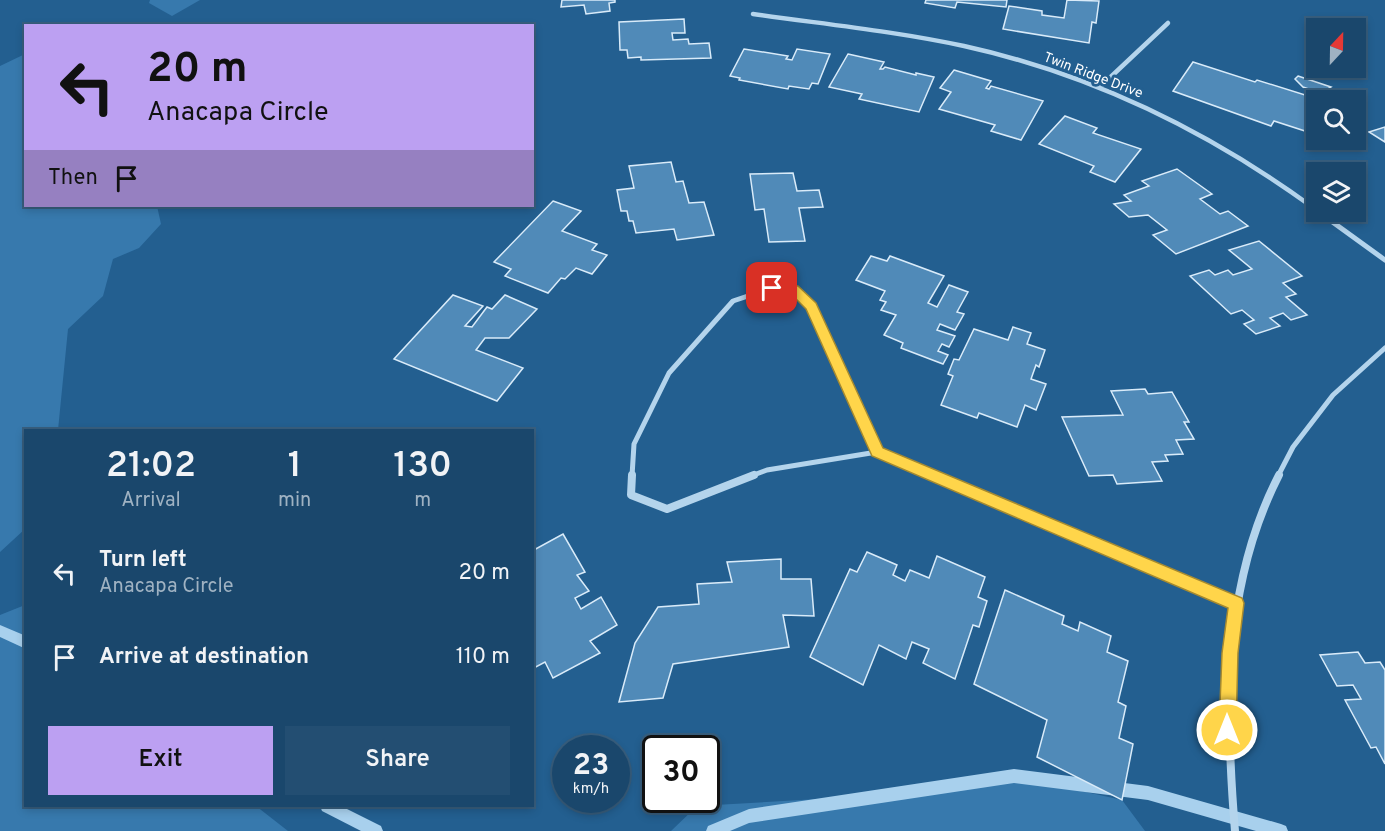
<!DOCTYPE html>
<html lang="en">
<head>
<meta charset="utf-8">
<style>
	:root { --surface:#1a476c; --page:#234e72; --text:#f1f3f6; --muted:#9fb2c2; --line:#385f7f; --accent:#bca0f2 }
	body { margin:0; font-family:Overpass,sans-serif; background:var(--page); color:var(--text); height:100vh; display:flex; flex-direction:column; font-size:22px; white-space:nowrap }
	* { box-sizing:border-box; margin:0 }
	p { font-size:20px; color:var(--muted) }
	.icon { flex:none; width:33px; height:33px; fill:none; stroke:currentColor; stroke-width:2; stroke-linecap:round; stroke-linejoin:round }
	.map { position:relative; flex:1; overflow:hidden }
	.side { position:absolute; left:24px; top:429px; width:510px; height:378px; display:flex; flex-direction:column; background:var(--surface); border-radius:0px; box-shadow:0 3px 9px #0003,0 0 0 2px var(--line) }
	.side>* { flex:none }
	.top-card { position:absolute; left:24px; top:24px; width:510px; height:183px; border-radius:0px; box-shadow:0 3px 9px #0003,0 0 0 2px var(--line); background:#bca0f2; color:#111; overflow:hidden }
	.needle { width:39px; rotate:22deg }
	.tools { position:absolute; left:1306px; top:18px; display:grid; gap:12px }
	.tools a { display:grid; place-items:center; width:60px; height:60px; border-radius:0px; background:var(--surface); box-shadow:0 3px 9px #0003,0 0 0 2px var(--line); font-size:30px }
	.speed { position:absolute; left:552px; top:735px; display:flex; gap:12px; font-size:30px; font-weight:700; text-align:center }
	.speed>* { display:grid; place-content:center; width:78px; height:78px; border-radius:50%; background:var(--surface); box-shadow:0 3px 9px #0003,0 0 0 2px var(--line); line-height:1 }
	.speed small { font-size:15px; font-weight:400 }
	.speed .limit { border:3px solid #111; border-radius:9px; background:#fff; color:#111 }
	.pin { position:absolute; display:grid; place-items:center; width:51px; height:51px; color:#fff; margin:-26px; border-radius:12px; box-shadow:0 3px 9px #0006 }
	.me { position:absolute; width:66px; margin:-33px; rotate:0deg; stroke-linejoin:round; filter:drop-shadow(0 0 4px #0008) }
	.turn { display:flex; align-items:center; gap:21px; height:126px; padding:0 24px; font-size:27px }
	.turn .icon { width:78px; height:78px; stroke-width:2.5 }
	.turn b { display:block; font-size:42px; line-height:51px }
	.then { display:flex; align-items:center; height:57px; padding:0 24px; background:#0003; gap:12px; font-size:22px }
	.eta { display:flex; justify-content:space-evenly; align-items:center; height:102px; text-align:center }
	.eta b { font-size:36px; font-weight:600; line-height:42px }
	.action { display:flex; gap:12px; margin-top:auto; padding:12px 24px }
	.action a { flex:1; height:69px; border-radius:0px; background:var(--accent); color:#111; font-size:24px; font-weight:600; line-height:69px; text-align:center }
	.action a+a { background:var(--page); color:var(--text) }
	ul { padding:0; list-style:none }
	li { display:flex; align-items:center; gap:18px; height:84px; padding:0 24px }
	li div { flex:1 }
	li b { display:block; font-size:22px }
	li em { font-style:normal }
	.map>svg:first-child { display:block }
</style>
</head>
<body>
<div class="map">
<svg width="1385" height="831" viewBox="0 0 1385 831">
	<rect width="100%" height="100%" fill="#235f90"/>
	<g fill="#3779ad">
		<path d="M150,0h50l-28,16 -23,-13z"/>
		<path d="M25,54l1,152h131l4,18 -22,24 -26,11 -10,37 -35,33 -10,101h-32l-1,99 -25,23v-486z"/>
		<path d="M25,605l1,201h230l32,25h-288v-216z"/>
		<path d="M1014,776l108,24 23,31h-474l26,-25 173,-10z"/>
	</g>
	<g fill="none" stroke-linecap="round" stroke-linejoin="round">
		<g fill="#a8d0ed" fill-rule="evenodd">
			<path d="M0,625l26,11v13l-26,-12z"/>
			<path d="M1014,769l134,17 133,38 5,2 2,5h-32l-108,-31 -134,-17 -265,40 -19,8h-24l2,-5 41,-17z"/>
			<path d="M320,806h21l40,20 2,5h-22l-39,-20z"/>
		</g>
	</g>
	<g fill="#508ab8" stroke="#d9ebf9" stroke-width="1.5">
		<path d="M562,0h53v2l-6,1 1,8 -24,3 -2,-9 -23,2z"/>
		<path d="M926,0h81l-1,7 -49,-5 -2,6 -30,-5z"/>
		<path d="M1067,0l32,1 -3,22 -4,-1 -3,21 -86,-14 6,-23 33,5v4l22,3z"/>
		<path d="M684,19l1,14h-13l1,7 15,-1 1,5 20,-1 2,15 -70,2v-3l-13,1 -1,-8h-7l-1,-28z"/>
		<path d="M744,49l44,7 -2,3 6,1 5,-11 33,5 -12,30 -6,-1 -3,6 -20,-3 -1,3 -49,-9 1,-2 -10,-2z"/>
		<path d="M848,54l36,8 -4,7h3l2,-2 31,8v-2l18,4 -15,35 -60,-13 3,-5 -33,-7z"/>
		<path d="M1193,62l62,20 2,-2 64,20h-4v7l-12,24 -31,-10 -3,5 -98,-35z"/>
		<path d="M954,70l37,11 -5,7 3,1 2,-3 52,15 -22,39 -30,-9 4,-6 -56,-16 12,-17 -11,-4z"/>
		<path d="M1298,76l33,11 -5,3 -12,1 -11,-4 -8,-8z"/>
		<path d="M1065,116l32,12 -4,5 48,16 -26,33 -25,-10 4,-6 -55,-22z"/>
		<path d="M1385,127v15l-16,-10z"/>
		<path d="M671,162l5,20 7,-1 6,22 15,-1 10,33 -37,5 -3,-11 -38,4 -3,-12h-4l-2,-10h-6l-4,-21 17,-2 -5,-22z"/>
		<path d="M1177,169l35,25 -12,5 20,15 8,-3 20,15 -72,28 -23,-19 14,-5 -19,-15 -19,2 -15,-13 17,-3 -7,-6 25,-9 -7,-5z"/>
		<path d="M793,173l4,18 22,-1 4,17 -24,1 6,33 -36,1 -5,-33 -9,1 -5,-36z"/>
		<path d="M553,201l28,10 -19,20 35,13 -5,6 15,5 -15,19 -16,-6 -11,11 -4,-1 -13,15 -43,-17 6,-7 -17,-7z"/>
		<path d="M1259,241l43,35 -19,7 13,11 -10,3 21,18 -16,5 -8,-7 -13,5 10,8 -24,8 -12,-10 10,-4 -12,-10 -11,4 -41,-38 19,-6 6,5 13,-5 5,5 19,-6 -23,-19z"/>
		<path d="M871,256l16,5 3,-5 54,20 -16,27 9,4 12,-22 19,7 -11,20 7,2 -9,16 -15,-6 -3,6 18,6 -6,11 -7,-3 -4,7 10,4 -5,9 -42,-16 2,-5 -19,-8 12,-20 -15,-5 5,-8 -6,-2 5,-9 -29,-11z"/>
		<path d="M453,295l30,11 -18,20 7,1 15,-20 5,2 13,-14 32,14 -28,29h-24l-9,12 47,18 -26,33 -103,-42z"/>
		<path d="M1013,327l18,6 -4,11 18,6 -6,17 -3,-2 -5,14 15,5 -10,26 -11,-5 -8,22 -38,-14 -2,5 -36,-13 12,-29 -5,-2 6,-15 5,1 15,-31 34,11z"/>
		<path d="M1145,389l3,5 24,-2 17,30h-5l10,17 -18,1 7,14 -18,1 3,6 -16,1 10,19 -45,3 -4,-9 -24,1 -27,-59 61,-2 -12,-24z"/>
		<path d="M563,534l22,38 -8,3 12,16 -14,7 6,11 20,-12 16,28 -27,16 10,12 -47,25 -8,-16 -13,7v-118z"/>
		<path d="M867,552l30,13 -4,10 12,6 5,-11 19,8 8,-22 48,21 -7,20 9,4 -8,26 -6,-2 -18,54 -32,-16 6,-14 -17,-7 -6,17 -27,-14 -16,40 -53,-28 40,-88 7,3z"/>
		<path d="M781,559v20h30l3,37 -31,-1 6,32 -116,17 -10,34 -44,4 16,-59 23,-36 41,-3 -2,-20 35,-2 -5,-20z"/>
		<path d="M1005,590l59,26 -2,8 16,7 2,-9 31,14 -4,16 21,9 -10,41 8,4 -7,32 14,6 -11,56 -85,-43 10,-37 -73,-36z"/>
		<path d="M1358,652l7,11 15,-1 5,8v94l-9,-17 -5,1 -26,-48 16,-1 -8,-14 -16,1 -17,-31z"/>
	</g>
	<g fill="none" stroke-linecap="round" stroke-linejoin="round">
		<g stroke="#b4d4ec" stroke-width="4.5">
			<path d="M753,14c70,10 141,17 211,32 127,28 242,84 347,160"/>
			<path d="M1100,87l68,-64"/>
		</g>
		<g stroke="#b4d4ec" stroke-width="5">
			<path d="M1309,205l76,55"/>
			<path d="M877,452l58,24"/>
			<path d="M632,476l2,-32 35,-71 64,-72 39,-13 21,1 18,17 66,146 -110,18 -16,6"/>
			<path d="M1278,476l15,-29 40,-52 52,-47"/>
		</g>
		<g stroke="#b4d4ec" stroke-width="8">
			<path d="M632,475l-1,20 36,14 87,-34"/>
			<path d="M932,475l304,128"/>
			<path d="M1235,831c-10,-121 -13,-245 44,-356"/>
		</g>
	</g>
	<path fill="#ffd54a" stroke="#a68a30" stroke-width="1.5" d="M772,284l26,2 18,17 67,145 359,150 2,5 -6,50 -2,77 -2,6 -7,2 -6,-2 -2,-6 3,-77 6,-45 -356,-152 -66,-147 -16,-16 -23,-2v-6z"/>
	<g text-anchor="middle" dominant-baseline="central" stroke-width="6" stroke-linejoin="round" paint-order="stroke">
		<g font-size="14" fill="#fff" stroke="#235f90">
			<text transform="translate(1093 76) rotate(21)">Twin Ridge Drive</text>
		</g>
	</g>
</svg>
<div class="tools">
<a><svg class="needle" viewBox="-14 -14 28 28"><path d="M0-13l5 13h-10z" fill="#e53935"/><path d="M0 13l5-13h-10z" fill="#9fb2c2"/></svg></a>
<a><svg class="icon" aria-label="search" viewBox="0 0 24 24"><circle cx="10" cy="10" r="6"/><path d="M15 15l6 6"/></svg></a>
<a><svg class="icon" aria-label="layers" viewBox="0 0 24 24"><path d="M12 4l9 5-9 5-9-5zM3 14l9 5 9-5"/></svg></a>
</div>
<div class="speed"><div>23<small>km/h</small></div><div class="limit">30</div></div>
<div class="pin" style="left:772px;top:288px;background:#d93025"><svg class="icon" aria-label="arrive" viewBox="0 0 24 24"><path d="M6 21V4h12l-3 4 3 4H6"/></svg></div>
<svg class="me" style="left:1227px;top:730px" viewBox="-20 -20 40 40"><circle r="17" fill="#ffd54a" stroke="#fff" stroke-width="3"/><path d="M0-11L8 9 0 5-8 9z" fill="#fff"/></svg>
<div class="top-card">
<div class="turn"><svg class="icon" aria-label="left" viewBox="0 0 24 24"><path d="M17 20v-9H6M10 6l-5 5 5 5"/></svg><div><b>20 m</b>Anacapa Circle</div></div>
<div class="then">Then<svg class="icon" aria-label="arrive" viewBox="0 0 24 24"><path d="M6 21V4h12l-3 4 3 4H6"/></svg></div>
</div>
<section class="side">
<div class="eta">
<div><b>21:02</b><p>Arrival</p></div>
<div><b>1</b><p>min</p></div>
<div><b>130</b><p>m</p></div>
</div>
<ul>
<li><svg class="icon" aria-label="left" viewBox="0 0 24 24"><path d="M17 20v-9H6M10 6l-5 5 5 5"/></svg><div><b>Turn left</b><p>Anacapa Circle</p></div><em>20 m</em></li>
<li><svg class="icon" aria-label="arrive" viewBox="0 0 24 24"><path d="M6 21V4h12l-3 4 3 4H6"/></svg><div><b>Arrive at destination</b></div><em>110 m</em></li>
</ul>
<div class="action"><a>Exit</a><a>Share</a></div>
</section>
</div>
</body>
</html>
